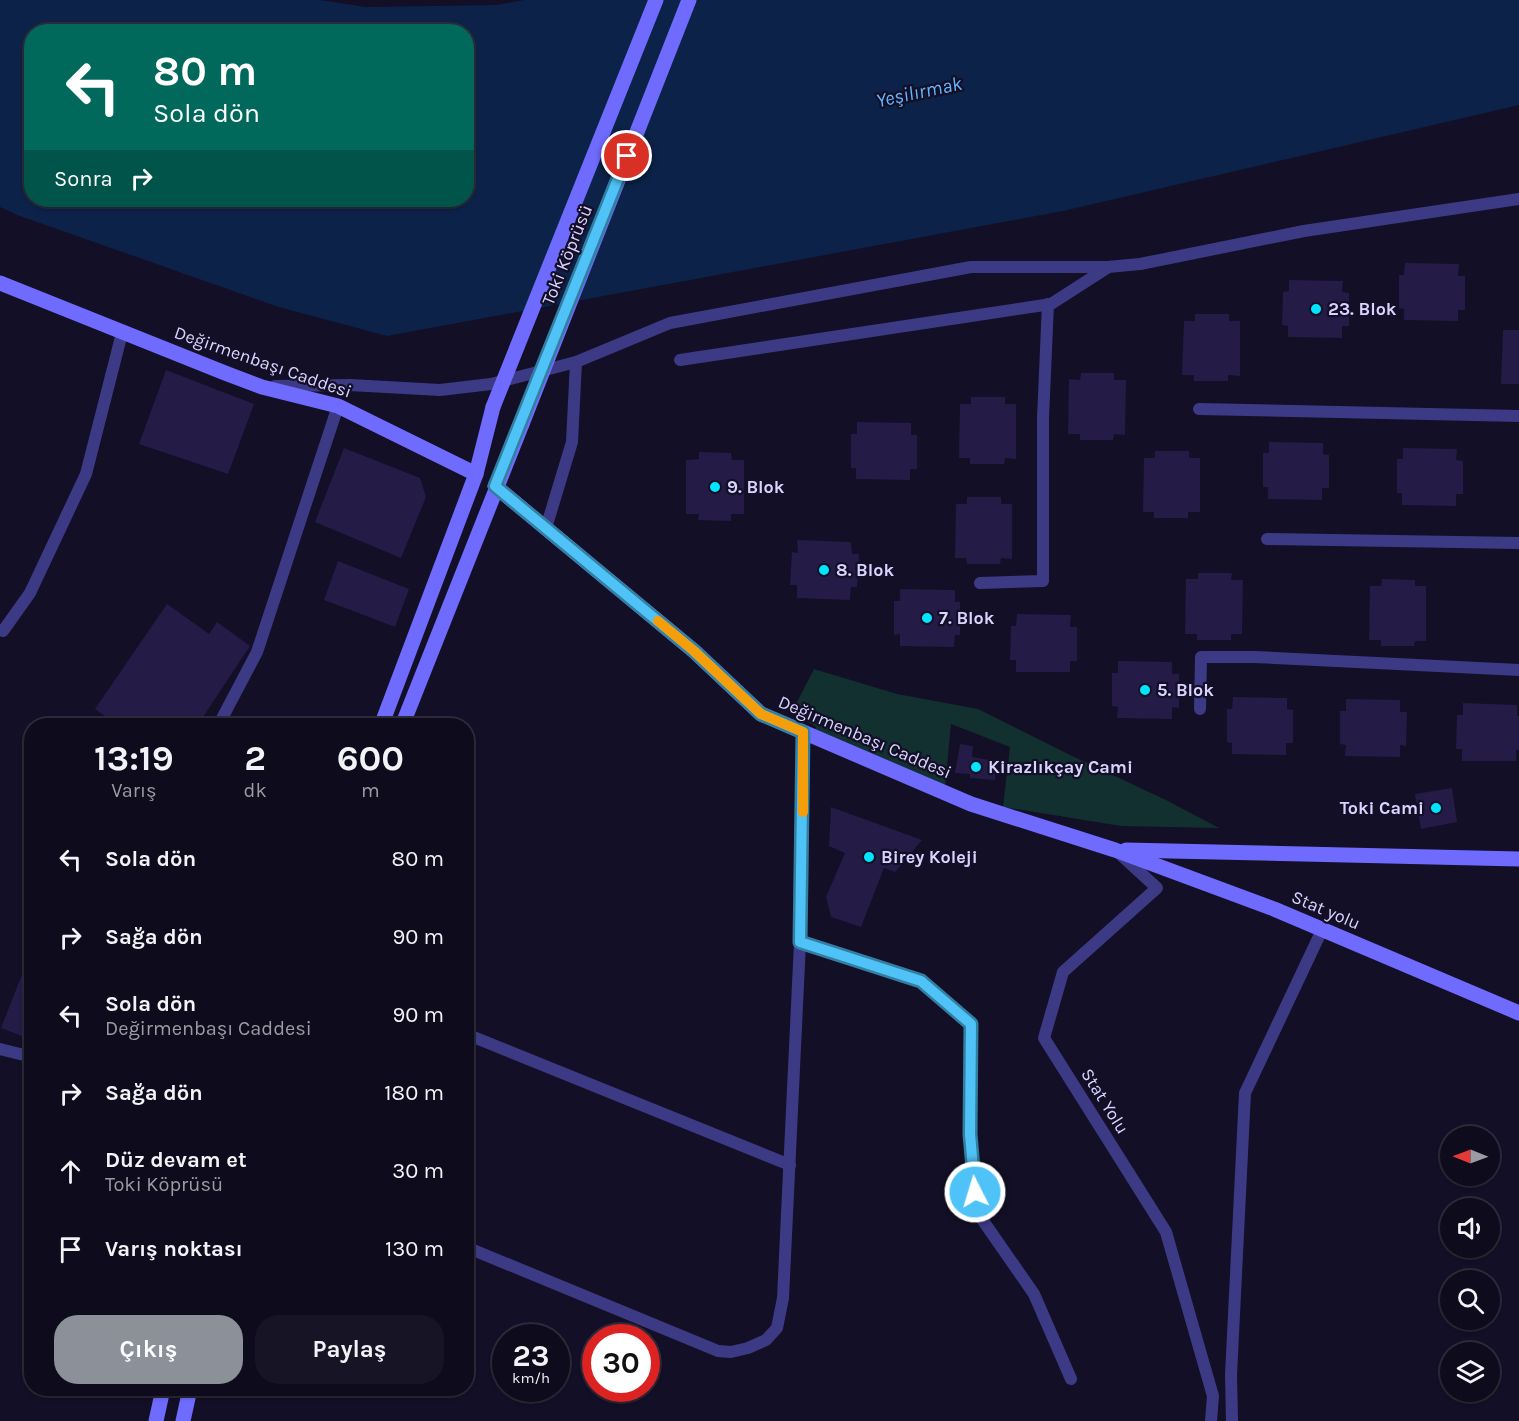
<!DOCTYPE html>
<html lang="tr">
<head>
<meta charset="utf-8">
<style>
	:root { --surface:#0e0b1c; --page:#171425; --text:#f1f3f6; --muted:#9b9ba3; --line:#2e2b3b; --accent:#8c9099 }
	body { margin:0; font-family:Karla,sans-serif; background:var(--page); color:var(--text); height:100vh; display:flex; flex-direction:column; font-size:22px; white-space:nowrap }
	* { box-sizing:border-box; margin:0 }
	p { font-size:20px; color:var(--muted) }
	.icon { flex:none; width:33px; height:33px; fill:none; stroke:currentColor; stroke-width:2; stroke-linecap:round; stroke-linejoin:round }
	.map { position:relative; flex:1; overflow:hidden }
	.panel { position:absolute; left:24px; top:718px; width:450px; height:678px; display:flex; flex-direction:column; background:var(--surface); border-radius:24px; box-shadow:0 2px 4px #0004,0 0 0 2px var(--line) }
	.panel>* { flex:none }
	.banner { position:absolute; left:24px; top:24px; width:450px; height:183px; border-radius:24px; box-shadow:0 2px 4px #0004,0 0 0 2px var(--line); background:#00695c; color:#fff; overflow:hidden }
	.needle { width:39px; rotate:271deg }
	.buttons { position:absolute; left:1440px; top:1126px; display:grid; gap:12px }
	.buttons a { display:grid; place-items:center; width:60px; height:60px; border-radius:50%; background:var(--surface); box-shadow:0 2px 4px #0004,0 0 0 2px var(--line); font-size:30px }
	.speed { position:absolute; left:492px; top:1324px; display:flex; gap:12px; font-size:30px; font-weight:700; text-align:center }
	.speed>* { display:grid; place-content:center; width:78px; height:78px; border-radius:50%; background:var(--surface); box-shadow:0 2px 4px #0004,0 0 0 2px var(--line); line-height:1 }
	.speed small { font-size:15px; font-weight:400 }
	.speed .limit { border:9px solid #d22; background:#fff; color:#111 }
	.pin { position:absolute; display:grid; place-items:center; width:51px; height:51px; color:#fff; margin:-26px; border:3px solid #fff; border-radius:50%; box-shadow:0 2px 6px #0007 }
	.me { position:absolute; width:66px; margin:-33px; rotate:355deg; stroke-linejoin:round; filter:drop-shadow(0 0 4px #0008) }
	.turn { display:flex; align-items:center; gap:21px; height:126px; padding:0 30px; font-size:27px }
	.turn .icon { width:78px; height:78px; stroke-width:2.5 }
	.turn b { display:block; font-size:42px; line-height:51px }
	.then { display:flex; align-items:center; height:57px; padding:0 30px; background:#0003; gap:12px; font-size:22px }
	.eta { display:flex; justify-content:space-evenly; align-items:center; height:102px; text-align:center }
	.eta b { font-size:36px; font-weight:700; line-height:42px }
	.primary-button { display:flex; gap:12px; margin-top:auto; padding:12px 30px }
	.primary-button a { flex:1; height:69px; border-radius:24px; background:var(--accent); color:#fff; font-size:24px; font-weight:700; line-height:69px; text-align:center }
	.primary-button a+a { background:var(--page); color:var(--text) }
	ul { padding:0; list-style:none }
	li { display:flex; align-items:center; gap:18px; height:78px; padding:0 30px }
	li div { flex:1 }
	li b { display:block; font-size:22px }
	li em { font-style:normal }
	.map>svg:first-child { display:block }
</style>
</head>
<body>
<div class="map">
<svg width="1519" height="1421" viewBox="0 0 1519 1421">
	<rect width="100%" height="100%" fill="#130f26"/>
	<path fill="#12302f" d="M814,669l83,25 81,15 92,46 96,45 53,28 -98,-2 -118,-19 7,-60 -59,-23 -6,63 -131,-53 2,-7 -24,-15z"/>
	<path fill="#0c2248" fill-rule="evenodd" d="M0,0h320l46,7 131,-2 27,-5h995v105l-456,106 -676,125 -108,-29 -262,-92 -17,-8zM32,32h434v168h-434z"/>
	<g fill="#241b47">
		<path d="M1405,263l54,1 -1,12h7v34h-7v11l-54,-1v-11l-5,-1v-33h5z"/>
		<path d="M1289,280l54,1 -1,11 7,1v33h-7v12l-54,-1v-11l-6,-1 1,-33 6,-1z"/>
		<path d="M1195,314h34v7h11v55l-12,-1v6h-34v-6h-12l2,-54h11z"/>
		<path d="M1503,330h16v54h-18z"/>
		<path d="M166,370l88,34 -26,70 -89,-30z"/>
		<path d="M1081,373h33v7h12l-1,55 -11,-1 -1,6h-33v-6h-12l1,-55 11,1z"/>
		<path d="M971,397h34v7h11v55l-11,-1 -1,6h-34v-6h-11l1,-54h11z"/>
		<path d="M857,422l54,1v12h6v34h-7v11l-54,-1v-11h-5v-34h6z"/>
		<path d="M1269,442l54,1v11l6,1v33h-7v12l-54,-1v-12h-5v-34h6z"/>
		<path d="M344,448l76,30 6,19 -25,61 -86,-36z"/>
		<path d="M1403,448l54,1 -1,11 7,1v33h-7v12l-54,-1v-12h-5v-34h6z"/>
		<path d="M1155,451h34v7h11v54h-12v6h-34v-6h-11l1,-54h11z"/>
		<path d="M699,452l32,1 1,7h12v54h-13v7l-33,-1 1,-6h-13v-54l13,-1z"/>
		<path d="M967,497h34v7h11v55l-11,-1 -1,6h-33l-1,-6h-11l1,-54h11z"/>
		<path d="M797,540l54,2 1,12h7l-2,33h-6l-1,13 -53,-2v-13h-7l2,-33 6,1z"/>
		<path d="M338,561l71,28 -14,38 -71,-27z"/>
		<path d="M1198,573h34l-1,7h12l-1,54h-11v6h-34v-6h-12l1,-55h12z"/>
		<path d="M1382,579l33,1v6h11v55h-11l-1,5h-33v-6h-12l1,-54h11z"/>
		<path d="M900,589l55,1v12h5v33h-5l-1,12 -54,-1v-12l-6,1v-34h6z"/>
		<path d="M167,604l42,30 8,-12 33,24 -53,80h-78l-24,-17z"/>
		<path d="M1017,614l54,1 -1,12h7v34h-7v11h-54v-12h-6l1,-34h5z"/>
		<path d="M1118,661l54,1v12h7v34l-7,-1v12l-55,-1 1,-11 -6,-1v-33h6z"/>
		<path d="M1233,697l54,1v11l6,1v33h-7v12l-54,-1v-11l-5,-1v-33h5z"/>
		<path d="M1346,699l54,1v12h7l-1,34 -6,-1v12l-55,-1 1,-11 -6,-1v-33h6z"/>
		<path d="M1463,703l54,2v11h2v34h-3v11h-54v-12h-6l1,-34h6z"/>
		<path d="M960,744l13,2 -1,11 24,4 -1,19 -25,-2v-4l-15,-1z"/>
		<path d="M1452,788l5,34 -36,7 -6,-35z"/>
		<path d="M831,807l91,33 -27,32 -11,-4 -23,59 -30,-10 -5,-20 19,-44 -16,-7z"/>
		<path d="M31,952h1v88l-31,-12z"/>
	</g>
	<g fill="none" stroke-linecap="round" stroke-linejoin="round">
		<g stroke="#3d3a85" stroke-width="12">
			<path d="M680,360l371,-56 56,-36"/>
			<path d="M275,386l75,-1 90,5 51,-6 85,-22 94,-39 301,-56h137l32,-3 164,-33 215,-32"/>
			<path d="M1199,409l320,7"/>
			<path d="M546,528l26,-86 4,-80"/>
			<path d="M1267,539l252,4"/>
			<path d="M980,583l63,-2v-163l5,-114"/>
			<path d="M3,631l27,-38 56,-119 36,-141"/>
			<path d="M1200,709l1,-52h54l264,13"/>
			<path d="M218,726l39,-74 81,-246"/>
			<path d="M1120,854l37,34 -94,84 -19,66 122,194 47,164 -2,25"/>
			<path d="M800,942l121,39 50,43 -1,110 7,78 57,82 37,85"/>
			<path d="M466,1034l324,131"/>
			<path d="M0,1049l32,8"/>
			<path d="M466,1247l252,104 13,1 17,-4 18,-8 11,-12 6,-30 19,-397 1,-169"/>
			<path d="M1232,1421l-1,-46 14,-282 77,-163"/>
		</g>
		<g stroke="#6f6bff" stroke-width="15">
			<path d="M0,283l225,90 37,14 76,19 138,68"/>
			<path d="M495,486l199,165 67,63 210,90 144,46 159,59 245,104"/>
			<path d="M381,726l95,-252 17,-67"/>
			<path d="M402,726l120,-302"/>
			<path d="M1126,850l393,9"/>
			<path d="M156,1421l7,-32"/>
			<path d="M183,1421l7,-32"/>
		</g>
		<g stroke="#6f6bff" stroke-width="15">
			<path d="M493,407l163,-407"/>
			<path d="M522,424l167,-424"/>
		</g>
	</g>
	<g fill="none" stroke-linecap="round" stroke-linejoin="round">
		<defs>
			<path id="route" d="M627,156l-132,330 199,165 67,63 42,18 -3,210 121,39 50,43 -1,110 5,58"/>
		</defs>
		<use href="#route" stroke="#337fa1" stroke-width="15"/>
		<use href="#route" stroke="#4fc3f7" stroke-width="10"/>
		<path stroke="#f59e0b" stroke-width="10" d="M658,621l36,30 67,63 42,18v80"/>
	</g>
	<g fill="#00e5ff" stroke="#130f26" stroke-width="2">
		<circle cx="1316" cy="309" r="6"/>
		<circle cx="715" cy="487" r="6"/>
		<circle cx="824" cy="570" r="6"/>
		<circle cx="927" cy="618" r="6"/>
		<circle cx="1145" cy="690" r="6"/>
		<circle cx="976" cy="767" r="6"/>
		<circle cx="1436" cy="808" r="6"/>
		<circle cx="869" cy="857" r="6"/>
	</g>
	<g text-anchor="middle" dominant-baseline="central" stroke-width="4.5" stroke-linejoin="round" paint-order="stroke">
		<g font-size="18" fill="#d9d4ff" stroke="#130f26">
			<text transform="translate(567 255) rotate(-68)">Toki Köprüsü</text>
			<text transform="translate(263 362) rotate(19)">Değirmenbaşı Caddesi</text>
			<text transform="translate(865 737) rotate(23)">Değirmenbaşı Caddesi</text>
			<text transform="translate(1326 910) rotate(23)">Stat yolu</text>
			<text transform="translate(1105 1101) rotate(58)">Stat Yolu</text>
		</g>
		<g font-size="18" font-weight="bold" fill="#d9d4ff" stroke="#130f26" text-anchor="start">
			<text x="1328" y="309">23. Blok</text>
			<text x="727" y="487">9. Blok</text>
			<text x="836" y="570">8. Blok</text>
			<text x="939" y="618">7. Blok</text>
			<text x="1157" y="690">5. Blok</text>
			<text x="988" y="767">Kirazlıkçay Cami</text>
			<text x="1424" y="808" text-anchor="end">Toki Cami</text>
			<text x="881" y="857">Birey Koleji</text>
		</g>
		<g font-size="20" font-style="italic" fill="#62b6ff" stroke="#130f26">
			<text transform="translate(919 92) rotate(-12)">Yeşilırmak</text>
		</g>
	</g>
</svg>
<div class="buttons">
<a><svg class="needle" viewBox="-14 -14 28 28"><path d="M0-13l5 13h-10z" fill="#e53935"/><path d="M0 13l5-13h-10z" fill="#9b9ba3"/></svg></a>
<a><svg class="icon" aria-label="sound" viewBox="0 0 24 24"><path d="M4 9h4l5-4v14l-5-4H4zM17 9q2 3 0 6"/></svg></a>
<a><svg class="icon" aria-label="search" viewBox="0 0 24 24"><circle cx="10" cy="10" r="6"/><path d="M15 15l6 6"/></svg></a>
<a><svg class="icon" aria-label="layers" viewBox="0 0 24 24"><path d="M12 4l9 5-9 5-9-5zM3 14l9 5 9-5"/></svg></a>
</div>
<div class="speed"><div>23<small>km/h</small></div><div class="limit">30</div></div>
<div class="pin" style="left:627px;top:156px;background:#d93025"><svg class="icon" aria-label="arrive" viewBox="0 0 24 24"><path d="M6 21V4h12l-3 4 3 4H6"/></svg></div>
<svg class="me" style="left:975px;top:1192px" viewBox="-20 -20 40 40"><circle r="17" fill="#4fc3f7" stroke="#fff" stroke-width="3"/><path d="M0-11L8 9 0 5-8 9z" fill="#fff"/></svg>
<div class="banner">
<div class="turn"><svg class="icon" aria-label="left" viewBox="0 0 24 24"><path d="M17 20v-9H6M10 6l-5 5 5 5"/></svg><div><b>80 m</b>Sola dön</div></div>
<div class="then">Sonra<svg class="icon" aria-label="right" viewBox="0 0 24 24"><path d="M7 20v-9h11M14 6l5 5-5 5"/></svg></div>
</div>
<section class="panel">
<div class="eta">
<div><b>13:19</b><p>Varış</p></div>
<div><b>2</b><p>dk</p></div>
<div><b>600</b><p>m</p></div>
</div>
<ul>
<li><svg class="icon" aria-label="left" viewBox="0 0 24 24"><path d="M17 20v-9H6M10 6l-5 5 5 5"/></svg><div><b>Sola dön</b></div><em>80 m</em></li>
<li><svg class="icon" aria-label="right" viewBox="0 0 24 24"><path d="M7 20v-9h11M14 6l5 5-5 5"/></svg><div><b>Sağa dön</b></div><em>90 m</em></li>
<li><svg class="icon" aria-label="left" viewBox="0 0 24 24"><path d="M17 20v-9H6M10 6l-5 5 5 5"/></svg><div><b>Sola dön</b><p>Değirmenbaşı Caddesi</p></div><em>90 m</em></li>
<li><svg class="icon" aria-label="right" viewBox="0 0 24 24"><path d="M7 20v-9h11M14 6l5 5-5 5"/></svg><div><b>Sağa dön</b></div><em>180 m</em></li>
<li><svg class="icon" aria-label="ahead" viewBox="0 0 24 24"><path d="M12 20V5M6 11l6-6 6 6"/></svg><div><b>Düz devam et</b><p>Toki Köprüsü</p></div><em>30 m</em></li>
<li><svg class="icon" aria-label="arrive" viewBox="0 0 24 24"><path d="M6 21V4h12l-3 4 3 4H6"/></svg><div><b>Varış noktası</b></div><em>130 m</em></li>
</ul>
<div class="primary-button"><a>Çıkış</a><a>Paylaş</a></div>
</section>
</div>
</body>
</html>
